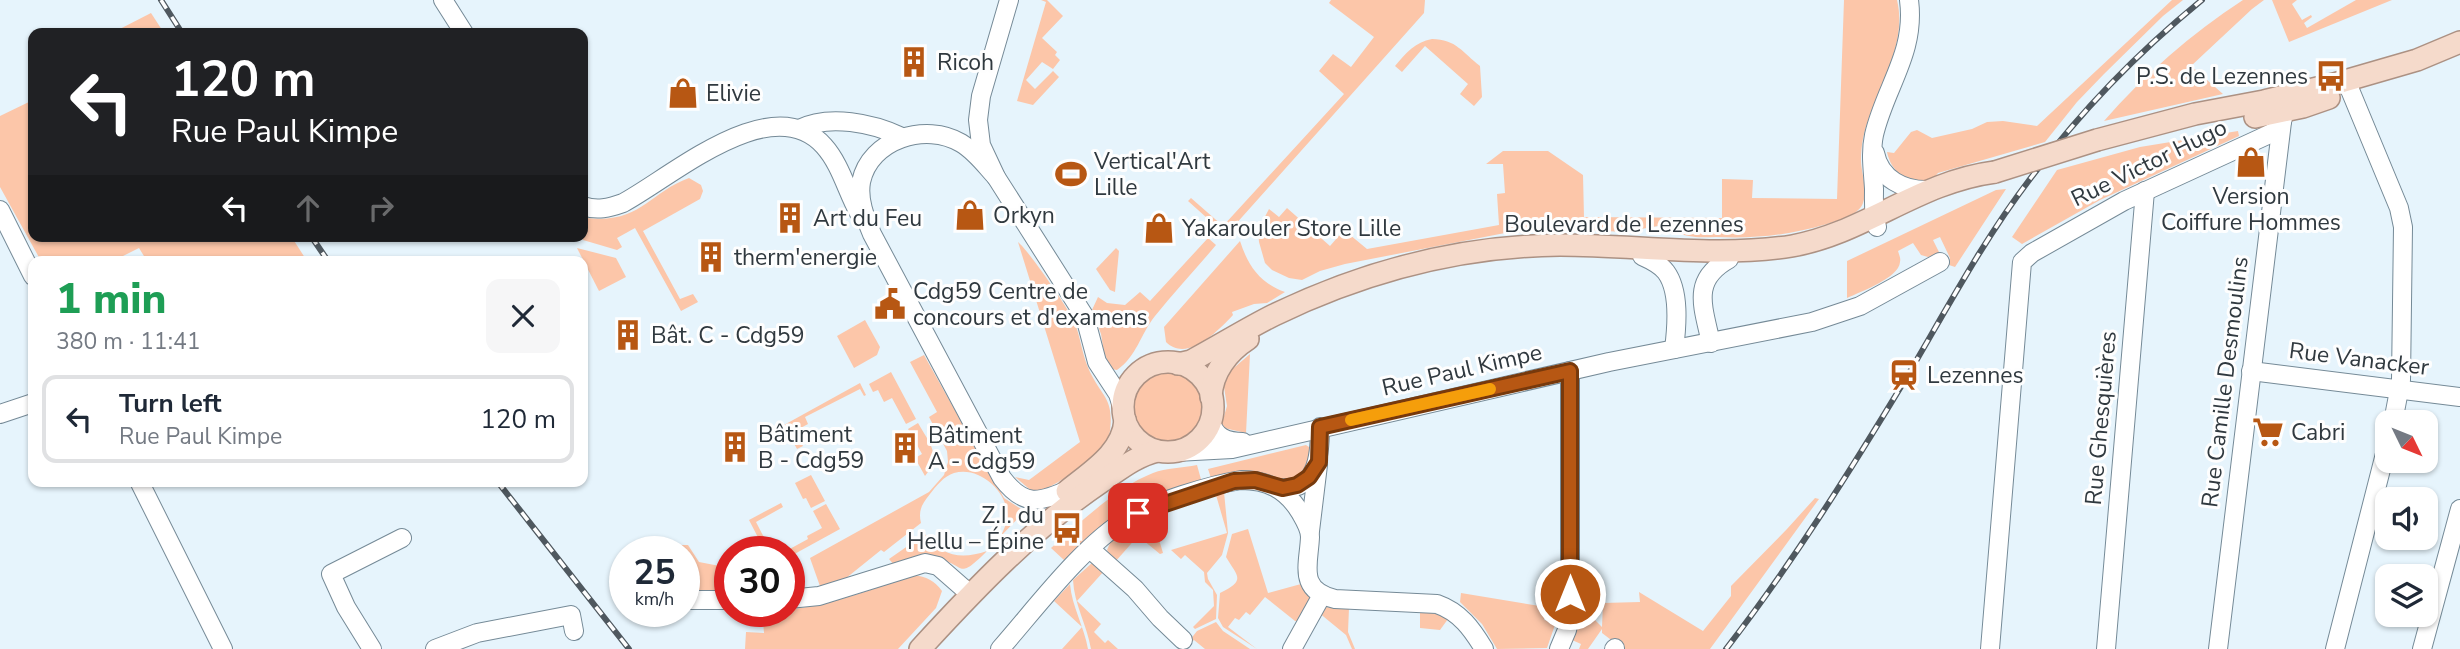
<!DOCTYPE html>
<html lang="en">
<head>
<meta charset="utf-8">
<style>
	:root { --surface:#fff; --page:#f6f6f7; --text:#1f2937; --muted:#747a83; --line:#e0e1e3 }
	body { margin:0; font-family:"Nunito Sans",sans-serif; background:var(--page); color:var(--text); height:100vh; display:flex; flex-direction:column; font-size:26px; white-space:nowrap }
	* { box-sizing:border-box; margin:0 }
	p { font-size:23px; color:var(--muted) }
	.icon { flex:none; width:38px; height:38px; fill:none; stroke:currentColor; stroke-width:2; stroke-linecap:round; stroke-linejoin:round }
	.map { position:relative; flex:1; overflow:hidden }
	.panel { position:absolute; left:28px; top:256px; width:560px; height:231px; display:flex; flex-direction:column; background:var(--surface); border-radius:14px; box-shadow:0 2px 5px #0004 }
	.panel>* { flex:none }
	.guide { position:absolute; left:28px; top:28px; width:560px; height:214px; border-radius:14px; box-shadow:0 2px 5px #0004; background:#202124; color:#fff; overflow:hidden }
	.needle { width:46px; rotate:133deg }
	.tools { position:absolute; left:2375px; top:410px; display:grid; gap:14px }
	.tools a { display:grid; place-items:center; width:63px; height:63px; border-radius:14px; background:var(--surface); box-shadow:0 2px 5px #0004; font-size:35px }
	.speed { position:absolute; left:609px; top:536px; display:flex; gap:14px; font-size:35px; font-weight:700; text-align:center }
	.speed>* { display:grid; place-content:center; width:91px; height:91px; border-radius:50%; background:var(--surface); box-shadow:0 2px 5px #0004; line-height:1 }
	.speed small { font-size:18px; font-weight:400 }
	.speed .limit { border:10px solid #d22; background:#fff; color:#111 }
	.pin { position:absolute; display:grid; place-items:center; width:60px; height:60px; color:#fff; margin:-30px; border-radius:14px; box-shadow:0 4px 10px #0006 }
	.me { position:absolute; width:77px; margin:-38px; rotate:0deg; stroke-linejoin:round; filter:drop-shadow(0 0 5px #0008) }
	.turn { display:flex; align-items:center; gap:24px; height:147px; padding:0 28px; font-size:32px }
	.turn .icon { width:91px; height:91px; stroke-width:2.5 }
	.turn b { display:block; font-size:49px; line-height:60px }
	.lanes { display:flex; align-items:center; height:66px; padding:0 28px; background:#0003; justify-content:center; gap:35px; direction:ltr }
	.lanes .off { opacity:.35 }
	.round { display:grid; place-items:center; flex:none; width:74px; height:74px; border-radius:14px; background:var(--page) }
	.headline { display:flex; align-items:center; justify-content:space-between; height:119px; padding:0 28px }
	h1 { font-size:42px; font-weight:800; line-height:52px; color:#1e9e55 }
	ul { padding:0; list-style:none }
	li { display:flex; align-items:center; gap:21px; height:88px; margin:0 14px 10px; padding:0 14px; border:4px solid var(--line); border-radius:14px }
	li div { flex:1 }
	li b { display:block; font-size:26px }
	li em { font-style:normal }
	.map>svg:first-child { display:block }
</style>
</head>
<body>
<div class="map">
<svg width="2460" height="649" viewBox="0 0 2460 649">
	<rect width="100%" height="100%" fill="#e6f4fc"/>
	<g fill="#fcc6a9">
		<path d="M1041,0h6l16,16 -21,22 15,14 -2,3 5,5 -7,9 -11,-7 -16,18 9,9 18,-18 6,6 -26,28 -16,-4 29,-99z"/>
		<path d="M1331,0h94l-1,13 -198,222 -38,-34 3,-3 32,28 121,-132 -25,-23 14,-17 18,13 23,-30 -45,-34z"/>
		<path d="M1844,0h53c10,41 -15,81 -28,118 -5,13 -8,27 -8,42 0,13 7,29 2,43 -4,12 -24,17 -36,21 -37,11 -72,15 -111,13 -9,0 -18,1 -27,-1 -11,-2 -19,-5 -31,-6v-4l-34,6 -36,-2 -83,3 -160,31 -25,7 -18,9 -13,-2 -17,-8 -7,-7 -6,-21 -1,-12 11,-21 10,8 8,-9 43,38 14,-16 23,19 132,-24 -2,-31 8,-1 -2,-29h-17l17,-13h45l35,24 1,42 138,1v-39l31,1 -1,18 85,1z"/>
		<path d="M2172,0h11l-20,16 -59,58 -27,28 -32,40 -107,31 -11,13c-19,-2 -36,-14 -40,-34l7,1 17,-21 6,-2 15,8 40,-9 15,-7 16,-1 34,5z"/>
		<path d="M2243,0h21l-12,9 -61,57 32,28 -119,27c40,-46 87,-87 139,-121z"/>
		<path d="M2272,0h25l-5,4 10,16 9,-5 1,2 -8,6 3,5 49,-28h36l-103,42z"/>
		<path d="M151,13l13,20h-52z"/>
		<path d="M1432,39c24,0 31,14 48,27l2,31 -8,9 -14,-12 8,-10 -43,-38 -23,26 -7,-6c11,-13 20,-24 37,-27z"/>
		<path d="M33,100v136h258l16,25h-160l-8,-13 -26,13h-72l-41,-74v-71z"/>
		<path d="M2238,131l1,5 -139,64 -78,44 -10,-7 45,-67 83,-23z"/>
		<path d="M689,178l12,7 2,6 -3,8 -57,32 37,68 13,-5 5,8 -17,9 -46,-83 -18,10 5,9 -5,3 -34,-10 -2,-4h2v-13l3,-5c55,6 62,-25 103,-40z"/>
		<path d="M2006,189l-51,78 -6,-2 1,-7 -10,-21 -7,3 7,14 -12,3 -7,-2 -8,-12 -15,8c1,4 3,7 2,11 -1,16 -40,30 -53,36v-37l149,-71z"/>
		<path d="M1208,238l8,7c-20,24 -42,47 -61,71 -15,19 -18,40 -38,54l-6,-1 -7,-16 -3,-19 -9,-24 6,-13 9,6 18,2 15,-13 10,9z"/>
		<path d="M1240,241c8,25 20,42 45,51l-18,11 -13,1 -22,8 1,3c-15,16 -46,48 -67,27l-2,-15z"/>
		<path d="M1018,242c11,9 54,71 58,84 5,15 7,32 14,46 12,25 24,26 20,59 -3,21 -56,58 -76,62l-19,-16 14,3 51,-38z"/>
		<path d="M577,248l39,10 10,19 -27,14z"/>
		<path d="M1116,248l3,3 -4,41 -5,-2 -14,-21z"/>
		<path d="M865,320l15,27 -3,8 -23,13 -17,-32z"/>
		<path d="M1250,354l-4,79 -22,-5 -2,-5 5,-17 -3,-19 5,-15z"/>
		<path d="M924,355l80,143 17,11 2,4 -22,23c2,-5 5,-11 6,-16 4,-26 -27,-55 -53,-47 -10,3 -18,13 -24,21 -8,10 -12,16 -9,29l-37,29 -3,-2 -36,29 -24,10 -11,-31 119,-66 15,-17 4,-13 -1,-11 -18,-34 8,-5 -27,-50z"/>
		<circle cx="1168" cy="408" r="38"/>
		<path d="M891,372l25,47 -10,5 -14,-26 -8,4 -6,-12 -5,2 -4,-8z"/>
		<path d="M860,383l6,12 -2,1 -4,-7 -55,28 3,7 -13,7 8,15 -6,3 -13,-24z"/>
		<path d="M918,423c12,21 24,32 7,53l-10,-18 7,-4 -14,-25z"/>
		<path d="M1306,445l6,4c1,13 -9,26 -21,30 -17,5 -60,1 -79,2l-4,-12z"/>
		<path d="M1197,465l5,18 -117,59 -21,18 -13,-12c30,-26 66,-61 102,-75 13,-5 30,-5 44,-8z"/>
		<path d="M811,475l14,26 -14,7 -5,-10 -3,1 -8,-16z"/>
		<path d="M1224,492l4,41 -6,22 -15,18 1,6 9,16 -1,24 -21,10 -2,-2 21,-21 -1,-16 -8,-8 -1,-10 -19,-17 -4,4 -10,-9 56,-17 -11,-38z"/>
		<path d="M1815,498l4,1 -109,150h-87l-21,-16v-4l-14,20h-9l2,-5 -9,-4 7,-24 14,2 9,9 1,-24 37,-1 -1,-10 64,39 28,-35v-10l56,-57z"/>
		<path d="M781,503l2,4 -27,15 15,29h-6l-16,-31z"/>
		<path d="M826,504l14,25 -51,28v-6h-3l22,-12 -1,-3 15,-8 -9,-17z"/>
		<path d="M1152,516l11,37 -3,1 -22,-18 -23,26 -8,-12 4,-9 13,-9z"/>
		<path d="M1248,529l20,64 33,-9 10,14 -12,23h-4l-30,-24 -15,18 -4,-3 -7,8 -4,-2 -7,9 29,22 -34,-22 -5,-9 2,-25c27,-13 17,-17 6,-36l6,-23z"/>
		<path d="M925,534c16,22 36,26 62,17 -32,32 -20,12 -53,7 -12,-1 -28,5 -40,7l-5,-6z"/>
		<path d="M681,545h7l11,17 31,6v27l-46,-1v-43h-28l13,-1z"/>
		<path d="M1092,563l13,7 -28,31 24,23 -7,8 11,11 3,-3 10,9h-27c-4,-24 -17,-45 -18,-69z"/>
		<path d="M913,575c14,2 21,5 29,16l-6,17 -38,41h-153l1,-17 18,1 -2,-22c53,0 101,-18 151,-36z"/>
		<path d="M1070,584c2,23 14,42 18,65h-26l20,-22 -28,-26z"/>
		<path d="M1461,593l85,14 -2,13 12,2 -9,26 -50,1 -15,-25 -22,-22z"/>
		<path d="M1322,607l27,1 -1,24 7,17h-3l-6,-14 -28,-23z"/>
		<path d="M1420,611l17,3 11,5 -8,11 -20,-2z"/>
		<path d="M1216,622l7,9 27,18h-45l-11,-9 -7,6 -1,-1 11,-14z"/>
	</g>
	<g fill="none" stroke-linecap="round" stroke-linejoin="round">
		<defs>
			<g id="minor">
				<path d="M443,0l21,33"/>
				<path d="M1009,0l-28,96 -3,24 3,25 15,32 89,140 12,45 21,32 5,16"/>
				<path d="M2350,79v11l49,118 4,19 -2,153 -8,42"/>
				<path d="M799,129c30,-15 74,-6 103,8"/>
				<path d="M1875,153c5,26 29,38 54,37"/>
				<path d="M996,177c-11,-12 -21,-26 -35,-34 -35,-21 -91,-4 -100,39 -3,18 4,35 11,52l130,244c22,29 37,25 68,11"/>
				<path d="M583,206c14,5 26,2 40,-3 50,-27 149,-115 201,-57 17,19 23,46 35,67"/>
				<path d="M0,210l33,66"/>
				<path d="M1877,227c-4,-14 -3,-24 -3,-38 -1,-19 -4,-35 0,-54 11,-48 42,-82 35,-135"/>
				<path d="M1642,256c9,4 18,8 24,16 14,19 11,54 8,77"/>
				<path d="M1711,343c-8,-37 -20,-63 18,-84"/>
				<path d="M2251,371l209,26"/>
				<path d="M0,414l33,-11"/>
				<path d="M1211,421c3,16 16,21 32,21"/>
				<path d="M1176,452l56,-3 377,-87 203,-40 48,-16 80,-44"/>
				<path d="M139,481l84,168"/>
				<path d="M1278,488c40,4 42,-32 42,-61"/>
				<path d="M1310,531l8,-66"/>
				<path d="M1090,549l45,40 25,29 23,22"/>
				<path d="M789,599l30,-3 106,-33 13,3 32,28"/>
				<path d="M684,600h46"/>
				<path d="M372,649l-26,-42 -15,-33 71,-36"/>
				<path d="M435,649l42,-16 94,-18 3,16"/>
				<path d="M1000,649c37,-42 81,-102 128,-131 27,-16 82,-33 113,-38 26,0 45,9 59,32 4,7 10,16 10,25 -1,27 -13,53 25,62l102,5c23,8 35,25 47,45"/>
				<path d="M1292,649l30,-54"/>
				<path d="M1559,649l8,-19 3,-13v-246"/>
				<path d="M1614,649l1,-1"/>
				<path d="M1990,649l32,-387 10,-9 92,-52 150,-69c10,-9 14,-21 1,-29"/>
				<path d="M2106,649l39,-458"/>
				<path d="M2218,649l64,-527"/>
				<path d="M2335,649l52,-203"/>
				<path d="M2422,649l38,-140"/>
			</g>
			<g id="major">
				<path d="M2255,117l48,-10 26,-9"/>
				<path d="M2097,140l98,-26 69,-13 70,-17 83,-24 43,-18"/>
				<circle cx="1168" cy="407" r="45"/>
				<path d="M1178,364l13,-3c28,-15 55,-32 83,-46 89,-43 187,-69 286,-70 77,0 156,13 232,1 73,-13 126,-64 203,-74"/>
				<path d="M1211,397c1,-25 17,-45 37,-58"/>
				<path d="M1067,491c23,-19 56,-38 58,-71"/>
				<path d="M920,649c56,-61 112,-120 181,-167 18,-12 35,-26 56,-31"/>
			</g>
		</defs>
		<use href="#minor" stroke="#758a97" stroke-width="20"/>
		<use href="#major" stroke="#ac9183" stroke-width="24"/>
		<use href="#minor" stroke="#fff" stroke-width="18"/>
		<use href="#major" stroke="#f5dacb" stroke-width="21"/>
		<defs>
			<g id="rail">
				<path d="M161,0l21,33"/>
				<path d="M311,236l17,25"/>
				<path d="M497,481l132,168"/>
				<path d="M1726,649c65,-84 121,-173 176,-264 41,-69 79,-142 128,-206 50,-67 107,-126 172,-179"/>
			</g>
		</defs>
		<use href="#rail" stroke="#4f585f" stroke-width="6"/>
		<use href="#rail" stroke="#fefefe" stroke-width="3.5" stroke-dasharray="10" stroke-linecap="butt"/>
		<defs>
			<path id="major-bridge" d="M1995,172l102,-32"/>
		</defs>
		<use href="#major-bridge" stroke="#ac9183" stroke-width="24" stroke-linecap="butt"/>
		<use href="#major-bridge" stroke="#f5dacb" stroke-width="21"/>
	</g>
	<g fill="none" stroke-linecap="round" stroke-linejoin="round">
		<defs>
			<path id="route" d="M1138,513l96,-32 21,-1 28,8 14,-3 12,-8 10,-15 1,-35 250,-56v223"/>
		</defs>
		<use href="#route" stroke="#77390c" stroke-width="18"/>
		<use href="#route" stroke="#b75713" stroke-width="12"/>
		<path stroke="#f59e0b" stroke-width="12" d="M1351,420l139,-31"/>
	</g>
	<defs>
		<symbol id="building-bare" viewBox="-9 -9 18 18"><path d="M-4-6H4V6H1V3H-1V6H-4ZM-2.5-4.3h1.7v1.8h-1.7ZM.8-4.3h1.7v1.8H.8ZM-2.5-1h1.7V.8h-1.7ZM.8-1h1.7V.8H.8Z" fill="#b75713" stroke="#fefefe" stroke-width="2.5" paint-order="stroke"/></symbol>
		<symbol id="bus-bare" viewBox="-9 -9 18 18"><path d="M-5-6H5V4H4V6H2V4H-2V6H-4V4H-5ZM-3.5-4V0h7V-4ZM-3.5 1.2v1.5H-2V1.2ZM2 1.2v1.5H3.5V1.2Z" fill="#b75713" stroke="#fefefe" stroke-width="2.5" paint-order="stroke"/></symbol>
		<symbol id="shop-bare" viewBox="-9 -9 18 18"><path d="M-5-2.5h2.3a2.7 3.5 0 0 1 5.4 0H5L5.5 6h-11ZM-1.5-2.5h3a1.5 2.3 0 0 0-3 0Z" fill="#b75713" stroke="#fefefe" stroke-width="2.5" paint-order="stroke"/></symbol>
		<symbol id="stadium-bare" viewBox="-9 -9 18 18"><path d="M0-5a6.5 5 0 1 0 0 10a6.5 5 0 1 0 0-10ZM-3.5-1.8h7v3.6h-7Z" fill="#b75713" stroke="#fefefe" stroke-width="2.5" paint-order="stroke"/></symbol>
		<symbol id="civic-bare" viewBox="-9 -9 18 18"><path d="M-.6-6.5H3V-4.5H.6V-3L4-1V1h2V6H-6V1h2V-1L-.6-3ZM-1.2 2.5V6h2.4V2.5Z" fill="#b75713" stroke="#fefefe" stroke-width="2.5" paint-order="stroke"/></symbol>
		<symbol id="station-bare" viewBox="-9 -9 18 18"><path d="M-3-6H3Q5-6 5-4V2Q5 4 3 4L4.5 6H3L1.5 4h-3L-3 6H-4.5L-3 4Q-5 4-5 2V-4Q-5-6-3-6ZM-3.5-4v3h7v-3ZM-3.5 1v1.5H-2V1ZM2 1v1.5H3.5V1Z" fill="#b75713" stroke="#fefefe" stroke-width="2.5" paint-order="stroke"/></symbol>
		<symbol id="supermarket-bare" viewBox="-9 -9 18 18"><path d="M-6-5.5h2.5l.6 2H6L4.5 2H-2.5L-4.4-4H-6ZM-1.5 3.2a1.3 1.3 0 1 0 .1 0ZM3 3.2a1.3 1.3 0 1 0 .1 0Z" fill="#b75713" stroke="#fefefe" stroke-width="2.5" paint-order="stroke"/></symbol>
	</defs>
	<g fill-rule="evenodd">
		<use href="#building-bare" x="892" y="40" width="44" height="44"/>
		<use href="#bus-bare" x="2309" y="54" width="44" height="44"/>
		<use href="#shop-bare" x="661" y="71" width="44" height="44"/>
		<use href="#shop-bare" x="2229" y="140" width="44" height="44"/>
		<use href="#stadium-bare" x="1049" y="152" width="44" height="44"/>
		<use href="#shop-bare" x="948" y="193" width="44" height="44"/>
		<use href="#building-bare" x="768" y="196" width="44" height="44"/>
		<use href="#shop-bare" x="1137" y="206" width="44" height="44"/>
		<use href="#building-bare" x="689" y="235" width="44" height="44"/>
		<use href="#civic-bare" x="868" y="282" width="44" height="44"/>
		<use href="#building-bare" x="606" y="313" width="44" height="44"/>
		<use href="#station-bare" x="1882" y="353" width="44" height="44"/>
		<use href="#supermarket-bare" x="2246" y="410" width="44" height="44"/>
		<use href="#building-bare" x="713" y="425" width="44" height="44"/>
		<use href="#building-bare" x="883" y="426" width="44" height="44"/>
		<use href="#bus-bare" x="1045" y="506" width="44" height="44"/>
	</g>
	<g text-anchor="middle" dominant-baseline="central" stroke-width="6" stroke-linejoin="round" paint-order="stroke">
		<g font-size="23" fill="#30393f" stroke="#fefefe" text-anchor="start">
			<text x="937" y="62">Ricoh</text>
			<text x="2308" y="76" text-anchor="end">P.S. de Lezennes</text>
			<text x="706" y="93">Elivie</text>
			<text x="1094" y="161">Vertical'Art<tspan x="1094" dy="26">Lille</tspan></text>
			<text x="2251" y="196" text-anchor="middle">Version<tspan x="2251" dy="26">Coiffure Hommes</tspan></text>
			<text x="993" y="215">Orkyn</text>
			<text x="813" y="218">Art du Feu</text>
			<text x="1182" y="228">Yakarouler Store Lille</text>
			<text x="734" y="257">therm'energie</text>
			<text x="913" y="291">Cdg59 Centre de<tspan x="913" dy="26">concours et d'examens</tspan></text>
			<text x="651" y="335">Bât. C - Cdg59</text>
			<text x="1927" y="375">Lezennes</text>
			<text x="2291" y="432">Cabri</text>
			<text x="758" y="434">Bâtiment<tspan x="758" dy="26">B - Cdg59</tspan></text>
			<text x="928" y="435">Bâtiment<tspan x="928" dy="26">A - Cdg59</tspan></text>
			<text x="1044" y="515" text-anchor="end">Z.I. du<tspan x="1044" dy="26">Hellu – Épine</tspan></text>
		</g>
		<g font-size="23" fill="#30393f" stroke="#fefefe">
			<text transform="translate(2149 163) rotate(-26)">Rue Victor Hugo</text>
			<text x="1624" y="224">Boulevard de Lezennes</text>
			<text transform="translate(2359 359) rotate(7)">Rue Vanacker</text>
			<text transform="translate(1462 370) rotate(-13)">Rue Paul Kimpe</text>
			<text transform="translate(2225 382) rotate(-83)">Rue Camille Desmoulins</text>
			<text transform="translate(2101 418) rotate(-85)">Rue Ghesquières</text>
		</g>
	</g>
</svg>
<div class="tools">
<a><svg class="needle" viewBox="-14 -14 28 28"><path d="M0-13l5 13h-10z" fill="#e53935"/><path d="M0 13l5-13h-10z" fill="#747a83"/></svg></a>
<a><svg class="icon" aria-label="sound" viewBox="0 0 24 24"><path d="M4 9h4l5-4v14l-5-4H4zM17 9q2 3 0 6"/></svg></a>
<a><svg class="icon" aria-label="layers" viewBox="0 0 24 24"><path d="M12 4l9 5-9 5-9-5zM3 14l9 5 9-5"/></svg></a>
</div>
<div class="speed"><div>25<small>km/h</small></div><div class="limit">30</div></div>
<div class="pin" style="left:1138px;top:513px;background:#d93025"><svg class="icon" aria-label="arrive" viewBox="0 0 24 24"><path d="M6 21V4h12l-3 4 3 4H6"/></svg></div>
<svg class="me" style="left:1570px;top:594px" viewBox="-20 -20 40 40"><circle r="17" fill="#b75713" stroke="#fff" stroke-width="3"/><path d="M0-11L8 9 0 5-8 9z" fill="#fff"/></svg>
<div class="guide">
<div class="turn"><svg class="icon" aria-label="left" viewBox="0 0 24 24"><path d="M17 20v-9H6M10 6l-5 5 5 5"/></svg><div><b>120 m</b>Rue Paul Kimpe</div></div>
<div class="lanes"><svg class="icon" aria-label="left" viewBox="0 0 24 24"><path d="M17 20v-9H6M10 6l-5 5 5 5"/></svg><svg class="icon off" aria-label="ahead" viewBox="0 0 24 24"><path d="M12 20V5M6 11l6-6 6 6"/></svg><svg class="icon off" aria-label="right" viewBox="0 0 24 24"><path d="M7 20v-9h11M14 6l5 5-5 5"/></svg></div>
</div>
<section class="panel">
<div class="headline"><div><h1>1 min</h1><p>380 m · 11:41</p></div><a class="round"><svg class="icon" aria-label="close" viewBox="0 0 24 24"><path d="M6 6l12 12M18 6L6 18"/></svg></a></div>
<ul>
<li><svg class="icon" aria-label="left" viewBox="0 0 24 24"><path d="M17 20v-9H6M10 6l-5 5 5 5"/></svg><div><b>Turn left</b><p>Rue Paul Kimpe</p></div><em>120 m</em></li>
</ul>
</section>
</div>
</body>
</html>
